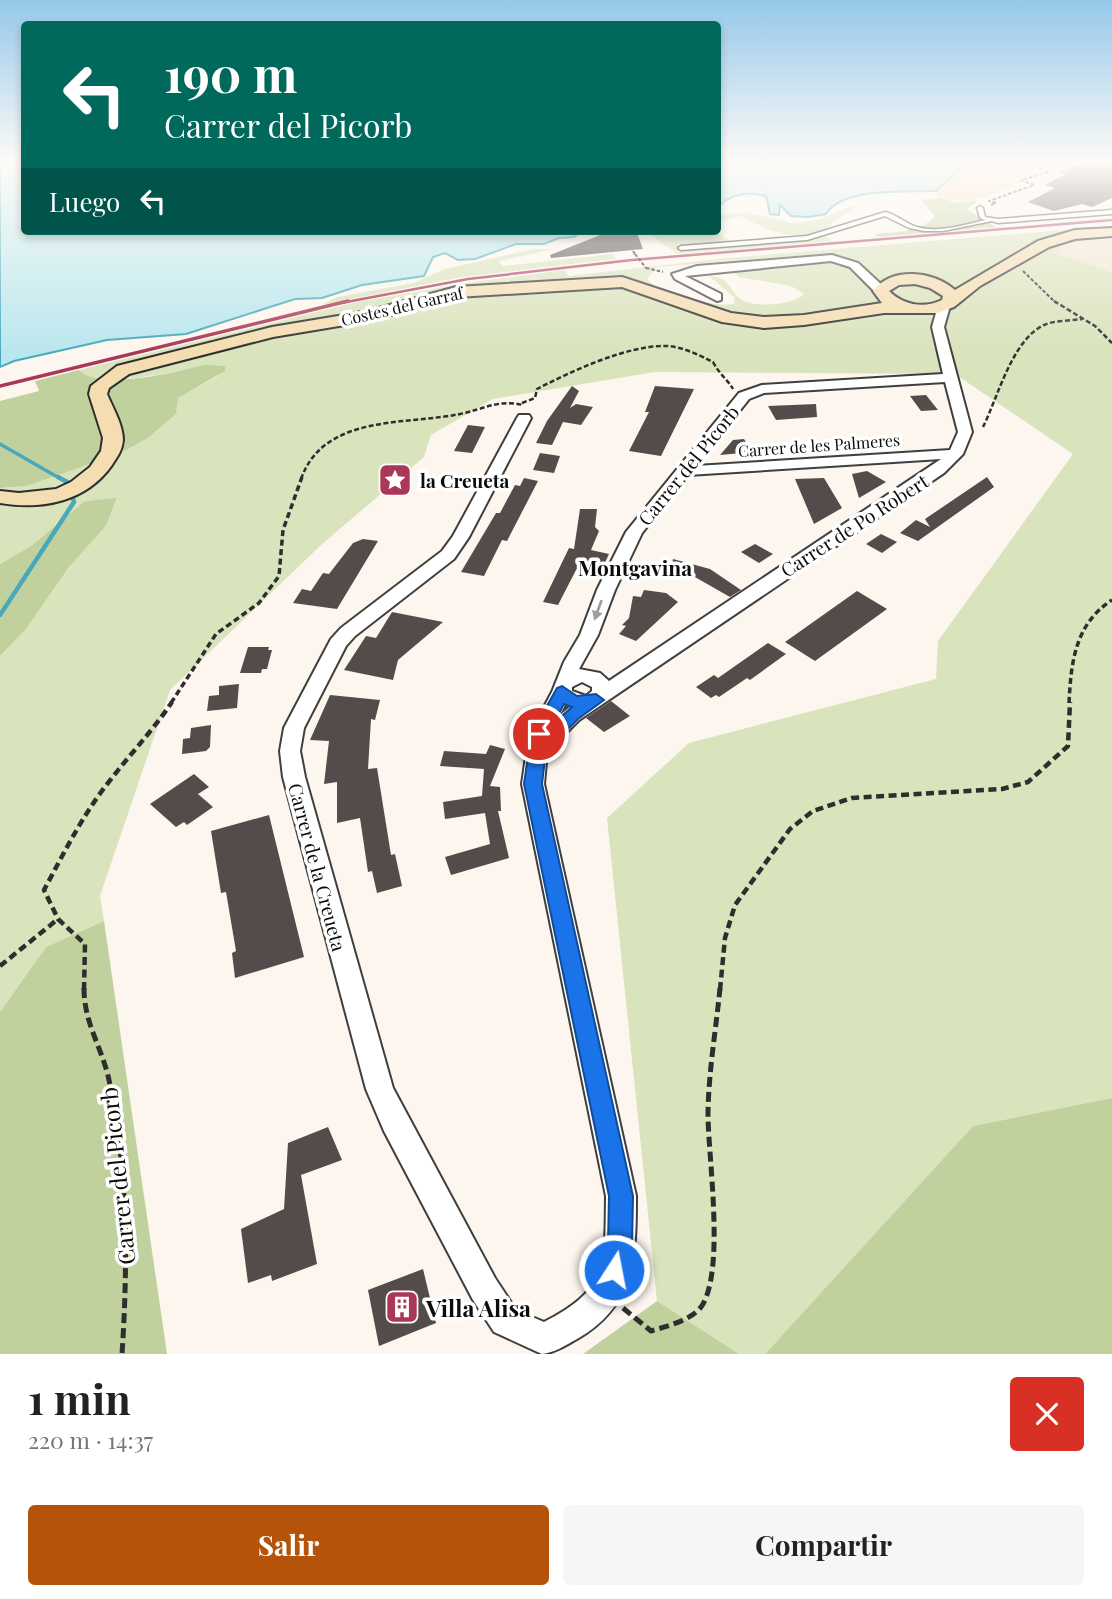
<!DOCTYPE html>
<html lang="es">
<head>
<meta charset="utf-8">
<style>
	:root { --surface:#fff; --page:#f6f6f6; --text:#222; --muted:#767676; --accent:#b45309 }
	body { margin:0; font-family:"Playfair Display",serif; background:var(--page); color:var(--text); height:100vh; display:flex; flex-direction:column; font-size:26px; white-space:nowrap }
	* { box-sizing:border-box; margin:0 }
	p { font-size:23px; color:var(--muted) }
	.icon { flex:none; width:38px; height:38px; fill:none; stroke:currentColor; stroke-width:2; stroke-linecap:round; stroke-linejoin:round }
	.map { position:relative; height:1354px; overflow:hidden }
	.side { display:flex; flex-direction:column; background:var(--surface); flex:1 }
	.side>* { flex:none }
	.banner { position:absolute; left:21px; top:21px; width:700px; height:214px; border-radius:7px; box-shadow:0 4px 10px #0003; background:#00695c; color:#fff; overflow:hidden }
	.pin { position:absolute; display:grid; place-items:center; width:60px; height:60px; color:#fff; margin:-30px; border:4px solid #fff; border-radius:50%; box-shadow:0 2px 7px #0007 }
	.me { position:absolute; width:77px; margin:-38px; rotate:11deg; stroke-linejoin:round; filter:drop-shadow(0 0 5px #0008) }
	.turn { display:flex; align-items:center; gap:24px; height:147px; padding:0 28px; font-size:32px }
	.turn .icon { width:91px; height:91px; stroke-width:2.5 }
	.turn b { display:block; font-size:49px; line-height:60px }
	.then { display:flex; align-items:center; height:66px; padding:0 28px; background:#0003; gap:14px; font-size:26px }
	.round { display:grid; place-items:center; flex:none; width:74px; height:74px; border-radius:7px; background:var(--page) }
	.head { display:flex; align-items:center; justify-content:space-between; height:119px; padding:0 28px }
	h1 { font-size:42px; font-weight:700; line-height:52px }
	.button { display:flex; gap:14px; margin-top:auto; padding:14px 28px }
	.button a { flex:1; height:80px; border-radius:7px; background:var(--accent); color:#fff; font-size:28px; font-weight:700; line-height:80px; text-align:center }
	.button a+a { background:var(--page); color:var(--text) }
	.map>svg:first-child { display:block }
</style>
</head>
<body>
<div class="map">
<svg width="1112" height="1354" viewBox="0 0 1112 1354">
	<rect width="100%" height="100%" fill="#fdf6ee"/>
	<path fill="#f0e6d1" d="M1112,238v34l-60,-18 9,-10z"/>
	<g fill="#d9e3bc" fill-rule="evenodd">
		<path d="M852,206l4,2c-14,6 -24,18 -37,24 -26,11 -56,-4 -78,-16l-23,5v-5l28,-4 45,11 13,-1 16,-3z"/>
		<path d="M1112,226v12l-50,6 -9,9 59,19v826l-139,28 -208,228h-26l-82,-53 -50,-483 82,-75 247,-64 2,-38 135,-187 -118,-80 -300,-2 -162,27 -62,36 -7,22 -103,88 -151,145 -70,206 4,25 -58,26 -46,65v-356l26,-27 43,-62 37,-41 11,-27 -32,2 -54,45 -31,18v-76l27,-2 92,-32 29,-16 28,-24 1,-16 41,-22 6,-10c-32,-3 -123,29 -145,4l278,-68 116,-20 92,-12 3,6 159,-18zM806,255l4,7 -71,8 -4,3 4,4 52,9 13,8c-9,11 -53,15 -65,4 -12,-12 -9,-20 -30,-22l25,21 1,6c-19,7 -62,-12 -82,-18l-6,-6 9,-12z"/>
		<path d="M715,231l22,15 88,-10 8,5 -156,13 -29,-21 -19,-1z"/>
		<path d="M533,249h22l-56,12 4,5 110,-12 3,5 -154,18 -140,28 15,-8 77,-14 31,-14z"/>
	</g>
	<g fill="#c1d19d">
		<path d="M939,198l19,5 21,-3 -12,9 29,18 -118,10 -3,-3c22,-2 43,-1 60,-17l-13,-17z"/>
		<path d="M205,365l20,1v5l-47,27 -2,16 -28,24 -29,16 -92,32 -27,2v-87l39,-10 -4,-10 44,-11c20,22 99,1 126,-5z"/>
		<path d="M117,498l-11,28 -37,41 -43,62 -26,27v-92l31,-18 54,-45z"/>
		<path d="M104,921l63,433h-167v-342l46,-65z"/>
		<path d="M1112,1098v256h-347l208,-228z"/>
		<path d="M657,1301l82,53h-156z"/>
	</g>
	<path fill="#f3dbc0" d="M965,164h66l-5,2 13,5 -24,8 7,3c-31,13 -50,24 -83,16l-3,-7z"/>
	<g fill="#b9e7ee" stroke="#49a9bb" stroke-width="2">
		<path d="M0,164h24v67h559l-9,6 -15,1 -15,6h-28l-41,15 -17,1 -13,-7 -12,4 -9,19 -62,9 -40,13 -27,1 -109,35 -79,6 -93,21 -14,6z"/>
		<path d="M718,164h247l-29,27c-30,1 -93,-4 -110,23l-18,3 -17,-1 -11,-11 -1,10 -9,-1 -4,-18c-19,-5 -34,-2 -48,10z"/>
	</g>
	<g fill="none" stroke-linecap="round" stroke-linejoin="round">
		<path stroke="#49a9bb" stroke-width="3.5" d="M0,444l61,35"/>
		<g stroke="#49a9bb" stroke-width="4.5">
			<path d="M58,477l11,6"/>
			<path d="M0,615l74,-113 -1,-4"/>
		</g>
	</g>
	<g fill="#534c4a">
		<path d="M1081,164h31v34l-20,9 -10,-3 -28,7 -26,-9 27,-14 -10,-3 21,-11 -7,-2z"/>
		<path d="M608,232l29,1 6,16 -92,9 -1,-3z"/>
		<path d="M572,386l7,5 -9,17 6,-4 17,3 -12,18 -18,-3 -11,23 -16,-2 11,-22z"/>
		<path d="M655,386l39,3 -33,67 -32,-5 20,-39h-4z"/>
		<path d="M926,395l12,15 -17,1 -11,-15z"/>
		<path d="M816,404l1,13 -41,3 -8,-14z"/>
		<path d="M468,425l17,2 -13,26 -18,-2z"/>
		<path d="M744,439l8,13 -32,3 13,-15z"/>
		<path d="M540,453l20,3 -6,17 -21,-3z"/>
		<path d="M867,471l19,11 -27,16 -7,-24z"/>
		<path d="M987,477l7,10 -76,54 -18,-8 16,-13 14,7 -5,-8z"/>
		<path d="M524,478l14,3 -31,60 -5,-1 -18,36 -23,-4 35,-59h4l15,-28 5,1z"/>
		<path d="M824,478l18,30 -28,16 -19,-45z"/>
		<path d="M580,509h17l-2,18 4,4 -8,19 18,4 -8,17 -21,-5 -4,4 -18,35 -15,-3 26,-54 5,1z"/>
		<path d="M881,534l16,8 -15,11 -16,-9z"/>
		<path d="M363,539l15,2 -41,68 -44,-6 9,-14 9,2 12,-18 6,1 24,-31z"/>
		<path d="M755,544l18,10 -14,9 -18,-11z"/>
		<path d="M673,559l37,10 31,21 -11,7 -58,-33z"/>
		<path d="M644,590l22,3 12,9 -42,39 -17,-7 7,-8 -4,-1 7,-7 4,-22 8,1z"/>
		<path d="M857,591l30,18 -72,52 -30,-19z"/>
		<path d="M392,612l51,10 -45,38 -5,20 -49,-10 22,-34 10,2z"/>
		<path d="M768,643l18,11 -36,26 -3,-2 -28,19 -3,-2 -5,3 -15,-11 18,-12 4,3z"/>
		<path d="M248,647h21l-1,3h4l-5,19h-5l-1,4h-21z"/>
		<path d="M239,684l-2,24 -30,3 2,-15 10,-1v-9z"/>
		<path d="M330,695l50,5 -5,20 -4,-1 -3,50 9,-1 14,87 4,-1 7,32 -25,7 -5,-22 -4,1 -8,-54 -23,5v-41l-13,2 5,-43 -19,-1z"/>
		<path d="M611,701l19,15 -26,16 -18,-14z"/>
		<path d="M211,725l-1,22 -4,4 -24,3 1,-15 7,-1 1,-10z"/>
		<path d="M490,745l15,4 -15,37 10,1 1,24h-3l11,47 -58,17 -6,-18 45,-13 -5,-31 -40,6 -2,-17 39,-6 2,-27 -44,-3 4,-15 42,3z"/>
		<path d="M194,774l15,13 -11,7 15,13 -26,18 -3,-3 -8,5 -26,-23z"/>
		<path d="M269,815l35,142 -69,21 -3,-25 4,-2 -10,-59 -5,1 -10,-62z"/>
		<path d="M328,1127l14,33 -41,15 16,89 -45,17 -1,-6 -23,8 -7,-54 43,-20 4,-66z"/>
		<path d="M423,1269l13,54 -57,23 -11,-56z"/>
	</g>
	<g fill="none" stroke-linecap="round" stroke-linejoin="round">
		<defs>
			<path id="service" d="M980,206l3,2 2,9 13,2 114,-9v4l-114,9 -6,-2 -49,10h-19l-15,-3 -24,-12 -78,24 -126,10 -3,-2 3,-2 126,-10 78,-24c12,3 20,11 32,15 21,6 47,-2 68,-7l-5,-2 -3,-10z"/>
			<g id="minor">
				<path d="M832,255l26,8 27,25v6h-8l-27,-27 -19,-6 -146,15 36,18v6l-4,1 -42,-22 -3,-5 25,-8z"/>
				<path d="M944,302l6,4 -6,21 28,105 -9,22 -19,19 -365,247 -32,32 -3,32 92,412c0,61 -1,110 -59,143 -11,6 -23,14 -35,15l-48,-22 -21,-32 -89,-169 -18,-42 -83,-312 -3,-26 4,-23 47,-89 10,-11 101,-77 11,-15 64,-118 2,-3h10l2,3 -62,119 -15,22 -99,77 -9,10 -42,82 -4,23 5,26 88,311 102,190 21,32 28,12c65,-33 61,-58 62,-126l-84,-412 5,-35 3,-6 -1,-8 23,-43 12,-30 16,-27 17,-45 29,-58 113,-139 23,-8 181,-11 -11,-47 6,-21zM945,382l13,50 -8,18 -254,16 53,-67 15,-6zM941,459l-332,222 -9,-8 -21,-4 19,-34 17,-45 27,-57 46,-58zM582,682l10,5v4l-6,5 -14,-5v-4zM565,705l5,2 -10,8z"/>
			</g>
			<path id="secondary" d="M1112,228v8l-37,3 -26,8 -69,39 -26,21 -17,6h-53l-80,12 -40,3 -42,-6 -100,-35 -165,10 -88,24 -96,16 -144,37 -20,14 -2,6c6,14 16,31 16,46 -1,11 -6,17 -11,25 -26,37 -70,45 -112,38v-12l19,2 37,-4 15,-7 19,-15 11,-16 2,-13 -14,-44 2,-8 26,-20 155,-39 96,-16 88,-24 166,-10 109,36 33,4 40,-2 78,-12 -9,-12c19,-25 60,-20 82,-1l83,-49 37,-11zM915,284l15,4 13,8 -1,4c-18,9 -39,5 -53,-9l10,-6z"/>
		</defs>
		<use href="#service" stroke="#3f3f3f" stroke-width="3"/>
		<use href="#minor" stroke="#3f3f3f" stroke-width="4"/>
		<use href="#secondary" stroke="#2e2e2e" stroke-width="4"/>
		<g stroke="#2e2e2e" stroke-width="2" stroke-dasharray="3.5 2" stroke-linecap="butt">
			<path d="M991,205l5,-2 -7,-2 45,-16 -13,-5 28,-8 -12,-5 9,-3"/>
			<path d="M633,251l2,3"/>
			<path d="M646,268l17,4"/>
			<path d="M1023,271l33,32"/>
		</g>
		<g stroke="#2e2e2e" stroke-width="2.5" stroke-dasharray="5 2.5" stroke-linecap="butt">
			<path d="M1054,301l41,25 17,17"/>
			<path d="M522,403l13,-5 2,-9c35,-18 90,-44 130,-43 16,1 32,9 46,16 7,13 15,18 20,27"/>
			<path d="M983,427c15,-30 29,-87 61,-102 11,-5 26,-4 38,-6"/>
			<path d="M301,479c23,-65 105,-54 159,-65 24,-5 39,-15 63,-9"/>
		</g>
		<g stroke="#2e2e2e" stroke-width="3.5" stroke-dasharray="6 3.5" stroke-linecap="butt">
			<path d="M171,703l45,-69 43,-31 20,-27 4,-46 19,-53"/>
			<path d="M1069,703c2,-41 6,-79 43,-103"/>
		</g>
		<g stroke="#2e2e2e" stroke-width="4.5" stroke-dasharray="8 4.5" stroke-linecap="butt">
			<path d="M0,966l58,-47"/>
			<path d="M84,990l1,-46 -27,-25 -14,-29c20,-37 38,-74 64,-107 22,-29 43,-50 64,-81"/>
			<path d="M720,990l5,-52 10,-33 55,-76 23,-18 39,-13 150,-9 26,-7 40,-36 2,-44"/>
		</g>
		<g stroke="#2e2e2e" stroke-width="5" stroke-dasharray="10 5" stroke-linecap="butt">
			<path d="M84,988c0,36 18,59 25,92 19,89 19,184 13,274"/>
			<path d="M623,1308l28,23c16,-5 43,-11 52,-27 21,-38 6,-141 5,-187 0,-43 8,-87 12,-129"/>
		</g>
		<use href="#service" fill="#fff" fill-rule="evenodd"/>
		<use href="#minor" fill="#fff" fill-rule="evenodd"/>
		<use href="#secondary" fill="#f4ddb1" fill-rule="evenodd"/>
		<path stroke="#aa3758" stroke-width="2.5" d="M341,303l127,-24 164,-19 480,-40"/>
		<path stroke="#aa3758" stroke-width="3.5" d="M0,386l348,-85"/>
		<path stroke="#2e2e2e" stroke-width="2" stroke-dasharray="3.5 2" stroke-linecap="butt" d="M635,254l11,14"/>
	</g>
	<defs><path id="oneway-solid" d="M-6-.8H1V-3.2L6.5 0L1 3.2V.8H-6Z" transform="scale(1.75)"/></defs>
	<use fill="#9e9e9e" href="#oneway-solid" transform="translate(598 610) rotate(110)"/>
	<linearGradient id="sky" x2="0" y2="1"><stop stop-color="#95c8ea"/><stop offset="0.46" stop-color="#fefbf7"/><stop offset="1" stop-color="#fefbf7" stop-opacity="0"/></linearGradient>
	<rect width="1112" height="353" fill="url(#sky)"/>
	<path fill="#1a73e8" stroke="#114b97" stroke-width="2" fill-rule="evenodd" d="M562,686l15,10 19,-2 8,6 -26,19 -32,32 -4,33 91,412 -1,49 -10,34 -8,3 -9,-3 -4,-9 7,-25 1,-49 -85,-412 5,-35 7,-9 -5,-6 26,-46zM564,704l8,3 -18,16z"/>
	<defs>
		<symbol id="sight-square" viewBox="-11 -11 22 22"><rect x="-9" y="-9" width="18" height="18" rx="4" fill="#aa3758" stroke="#fff"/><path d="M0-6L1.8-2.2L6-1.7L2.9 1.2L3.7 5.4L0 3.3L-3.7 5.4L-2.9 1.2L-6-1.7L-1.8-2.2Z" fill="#fff"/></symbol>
		<symbol id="building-square" viewBox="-11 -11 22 22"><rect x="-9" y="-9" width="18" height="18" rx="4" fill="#aa3758" stroke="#fff"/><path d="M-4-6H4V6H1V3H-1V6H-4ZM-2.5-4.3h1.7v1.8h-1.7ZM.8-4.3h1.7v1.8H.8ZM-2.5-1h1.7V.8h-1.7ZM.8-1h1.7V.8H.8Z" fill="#fff"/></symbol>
	</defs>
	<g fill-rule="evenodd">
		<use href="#sight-square" x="376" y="461" width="38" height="38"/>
		<use href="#building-square" x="383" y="1288" width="38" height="38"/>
	</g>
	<g text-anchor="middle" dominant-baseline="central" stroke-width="7" stroke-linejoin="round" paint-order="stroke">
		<g font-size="16" fill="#0c0c0c" stroke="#fff">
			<text transform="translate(402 306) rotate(-13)">Costes del Garraf</text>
			<text transform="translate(819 445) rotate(-4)">Carrer de les Palmeres</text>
		</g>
		<g font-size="19" fill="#0c0c0c" stroke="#fff">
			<text transform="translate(688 465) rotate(-51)">Carrer del Picorb</text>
			<text transform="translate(854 525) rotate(-33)">Carrer de Po Robert</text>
			<text transform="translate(318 867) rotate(75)">Carrer de la Creueta</text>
		</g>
		<g font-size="19" font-weight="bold" fill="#0c0c0c" stroke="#fff" text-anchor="start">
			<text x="420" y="480">la Creueta</text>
		</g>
		<g font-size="21" font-weight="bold" fill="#0c0c0c" stroke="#fff">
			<text x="635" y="567">Montgavina</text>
		</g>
		<g font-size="23" fill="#0c0c0c" stroke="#fff">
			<text transform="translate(117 1176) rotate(-96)">Carrer del Picorb</text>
		</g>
		<g font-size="23" font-weight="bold" fill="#0c0c0c" stroke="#fff" text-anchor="start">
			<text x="426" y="1307">Villa Alisa</text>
		</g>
	</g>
</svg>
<div class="pin" style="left:539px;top:734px;background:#d93025"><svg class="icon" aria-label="arrive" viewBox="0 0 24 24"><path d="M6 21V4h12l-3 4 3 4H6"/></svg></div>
<svg class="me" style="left:614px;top:1270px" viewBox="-20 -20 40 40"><circle r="17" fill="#1a73e8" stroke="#fff" stroke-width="3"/><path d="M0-11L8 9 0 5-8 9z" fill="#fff"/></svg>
<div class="banner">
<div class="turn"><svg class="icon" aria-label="left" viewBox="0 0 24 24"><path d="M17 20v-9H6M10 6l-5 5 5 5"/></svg><div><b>190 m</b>Carrer del Picorb</div></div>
<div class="then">Luego<svg class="icon" aria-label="left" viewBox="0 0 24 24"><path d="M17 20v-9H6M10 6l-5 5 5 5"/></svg></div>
</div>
</div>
<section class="side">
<div class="head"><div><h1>1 min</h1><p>220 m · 14:37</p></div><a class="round" style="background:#d93025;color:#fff"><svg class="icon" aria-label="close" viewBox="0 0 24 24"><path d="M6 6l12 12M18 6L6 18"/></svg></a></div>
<div class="button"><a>Salir</a><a>Compartir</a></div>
</section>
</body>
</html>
